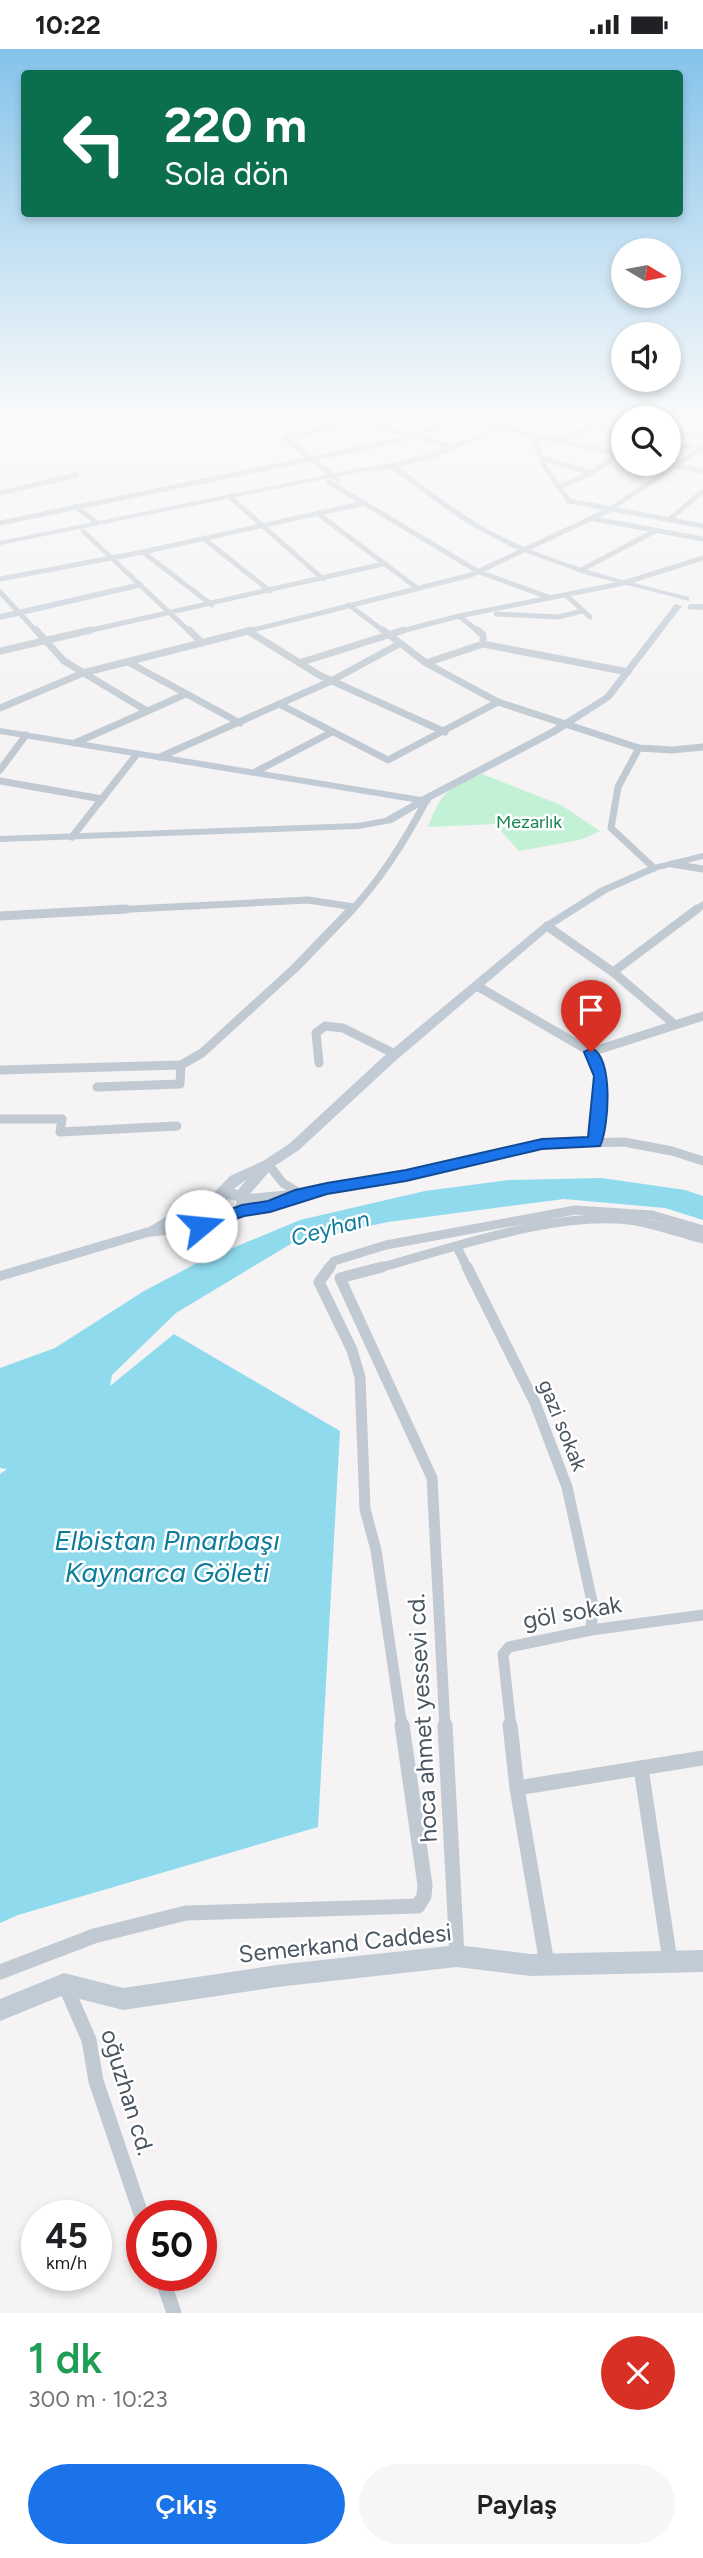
<!DOCTYPE html>
<html lang="tr">
<head>
<meta charset="utf-8">
<style>
	:root { --surface:#fff; --page:#f6f6f6; --text:#202124; --muted:#757577; --accent:#1a73e8 }
	body { margin:0; font-family:Figtree,sans-serif; background:var(--page); color:var(--text); height:100vh; display:flex; flex-direction:column; font-size:26px; white-space:nowrap }
	* { box-sizing:border-box; margin:0 }
	p { font-size:23px; color:var(--muted) }
	.icon { flex:none; width:38px; height:38px; fill:none; stroke:currentColor; stroke-width:2; stroke-linecap:round; stroke-linejoin:round }
	.map { position:relative; height:2264px; overflow:hidden }
	.side { display:flex; flex-direction:column; background:var(--surface); flex:1 }
	.side>* { flex:none }
	.banner { position:absolute; left:21px; top:21px; width:662px; height:147px; border-radius:7px; box-shadow:0 4px 10px #0003; background:#0b6e4f; color:#fff; overflow:hidden }
	.needle { width:46px; rotate:100deg }
	.controls { position:absolute; left:611px; top:189px; display:grid; gap:14px }
	.controls a { display:grid; place-items:center; width:70px; height:70px; border-radius:50%; background:var(--surface); box-shadow:0 4px 10px #0003; font-size:35px }
	.speed { position:absolute; left:21px; top:2151px; display:flex; gap:14px; font-size:35px; font-weight:700; text-align:center }
	.speed>* { display:grid; place-content:center; width:91px; height:91px; border-radius:50%; background:var(--surface); box-shadow:0 4px 10px #0003; line-height:1 }
	.speed small { font-size:18px; font-weight:400 }
	.speed .limit { border:10px solid #d22; background:#fff; color:#111 }
	.pin { position:absolute; display:grid; place-items:center; width:60px; height:60px; color:#fff; margin:-72px -30px; border-radius:50% 50% 50% 0; rotate:-45deg; box-shadow:0 0 7px #0007 }
	.pin .icon { rotate:45deg }
	.me { position:absolute; width:77px; margin:-38px; rotate:73deg; stroke-linejoin:round; filter:drop-shadow(0 0 5px #0008) }
	.turn { display:flex; align-items:center; gap:24px; height:147px; padding:0 28px; font-size:32px }
	.turn .icon { width:91px; height:91px; stroke-width:2.5 }
	.turn b { display:block; font-size:49px; line-height:60px }
	.round { display:grid; place-items:center; flex:none; width:74px; height:74px; border-radius:37px; background:var(--page) }
	.overview { display:flex; align-items:center; justify-content:space-between; height:119px; padding:0 28px }
	h1 { font-size:42px; font-weight:600; line-height:52px; color:#1e9e55 }
	.primary-button { display:flex; gap:14px; margin-top:auto; padding:14px 28px }
	.primary-button a { flex:1; height:80px; border-radius:42px; background:var(--accent); color:#fff; font-size:28px; font-weight:600; line-height:80px; text-align:center }
	.primary-button a+a { background:var(--page); color:var(--text) }
	.status { display:flex; justify-content:space-between; align-items:center; height:49px; padding:0 35px; background:var(--surface); direction:ltr }
	.status svg { height:19px; fill:currentColor }
	.map>svg:first-child { display:block }
</style>
</head>
<body>
<div class="status"><b>10:22</b><svg viewBox="0 0 49 12"><path d="M0 12V9h3v3zM5 12V6h3v6zM10 12V3h3v9zM15 12V0h3v12zM26 1h20v11H26zM47 4h2v5h-2z"/></svg></div>
<div class="map">
<svg width="703" height="2264" viewBox="0 0 703 2264">
	<rect width="100%" height="100%" fill="#f5f3f3"/>
	<path fill="#c3f1d5" d="M482,725l79,31 39,26 -20,9 -61,11 -24,-27 -67,3c14,-37 20,-38 54,-53z"/>
	<path fill="#90daee" d="M602,1129l83,12 18,6v24l-38,-12 -101,-9 -176,23 -94,20 -118,71 -64,62 -2,11 64,-52 166,97 -22,396 -300,88 -18,8v-449l7,-5 -7,-1v-100l55,-20 89,-57 55,-29 101,-42 125,-29 84,-11z"/>
	<g fill="none" stroke-linecap="round" stroke-linejoin="round">
		<g stroke="#c1cad2" stroke-width="5">
			<path d="M464,365l67,21 92,20"/>
			<path d="M366,374l86,24"/>
			<path d="M592,375l31,8"/>
			<path d="M668,380l35,8"/>
			<path d="M531,386l14,32 24,34 134,25"/>
			<path d="M561,392l53,-27"/>
			<path d="M668,393l34,7"/>
			<path d="M542,409l50,15"/>
			<path d="M672,416l31,6"/>
			<path d="M338,431l-53,-42 105,-24"/>
			<path d="M329,433l150,90 72,26"/>
			<path d="M559,438l33,-14 27,-19"/>
			<path d="M0,444l77,-18"/>
			<path d="M229,447l94,83"/>
			<path d="M75,457l22,17"/>
			<path d="M317,464l100,75"/>
			<path d="M594,470l109,20"/>
			<path d="M669,471l34,-29"/>
			<path d="M0,474l378,-78 32,-8 58,-22"/>
			<path d="M83,482l107,101"/>
			<path d="M204,490l66,52"/>
			<path d="M143,503l69,53"/>
			<path d="M581,521l74,-39"/>
			<path d="M0,530l143,-27 222,-49"/>
			<path d="M0,543l37,40"/>
			<path d="M567,547l23,21"/>
			<path d="M349,556l36,27"/>
			<path d="M496,565l63,3 23,-6"/>
			<path d="M459,567l20,16"/>
			<path d="M83,583l300,-68"/>
			<path d="M245,583l226,-57 138,-65 94,-63"/>
			<path d="M398,583l61,-16 165,-33 79,-25"/>
		</g>
		<g stroke="#c1cad2" stroke-width="7">
			<path d="M36,581l28,31 83,50"/>
			<path d="M189,581l13,13"/>
			<path d="M383,581l43,33 72,39 141,46 33,2 31,-3"/>
			<path d="M248,582l71,44 126,57"/>
			<path d="M483,595l145,28"/>
			<path d="M0,602l91,-21"/>
			<path d="M128,613l112,61"/>
			<path d="M299,614l105,-33"/>
			<path d="M426,614l57,-19v-9l-6,-5"/>
			<path d="M281,656l107,55 110,-58"/>
			<path d="M0,659l83,-35 169,-43"/>
			<path d="M75,694l111,-49"/>
			<path d="M639,699l-21,39 -7,41 43,40"/>
			<path d="M160,708l171,-76 68,-37"/>
			<path d="M0,721l26,-35"/>
			<path d="M255,723l77,-40"/>
			<path d="M0,732l102,18"/>
			<path d="M72,788l65,-83"/>
			<path d="M672,815l31,5"/>
			<path d="M92,862l216,-11 46,7"/>
			<path d="M351,862c31,-33 54,-70 75,-110"/>
			<path d="M695,862l8,-6"/>
		</g>
		<g stroke="#c1cad2" stroke-width="9">
			<path d="M0,867l126,-7"/>
			<path d="M547,877l66,46 61,52"/>
			<path d="M613,923l84,-63"/>
			<path d="M477,937l114,66 10,24 -6,66"/>
			<path d="M591,1003l112,-36"/>
			<path d="M319,1014l-3,-30 9,-7 18,2 52,26"/>
			<path d="M0,1021l181,-5 21,-12 93,-85 57,-59"/>
			<path d="M97,1038l83,-3 1,-19"/>
			<path d="M0,1070h62l-2,13 117,-6"/>
			<path d="M268,1115l15,19 18,11 105,-19 136,-31 82,-2 48,9 31,10"/>
			<path d="M244,1150l53,-5"/>
			<path d="M242,1162l44,-9 15,-8"/>
			<path d="M457,1198l11,22"/>
			<path d="M328,1220l6,-8 52,-16 189,-35 77,5 51,15"/>
			<path d="M375,1220c75,-20 184,-60 261,-48 22,4 45,12 67,18"/>
		</g>
		<g stroke="#c1cad2" stroke-width="11">
			<path d="M330,1218l-11,15 33,68 8,27 5,132 11,41 26,177"/>
			<path d="M382,1218l-42,11 92,200 13,249"/>
			<path d="M467,1218l68,136 32,84 26,119 -2,24"/>
			<path d="M511,1678l-8,-73 6,-7 82,-17 112,-15"/>
		</g>
		<g stroke="#c1cad2" stroke-width="15">
			<path d="M445,1676l12,230"/>
			<path d="M510,1676l7,63 30,176"/>
			<path d="M641,1719l29,193"/>
			<path d="M517,1739l186,-30"/>
			<path d="M0,1923l94,-36 92,-23 232,-7 6,-10 1,-11 -23,-160"/>
			<path d="M65,1936l24,55 7,41 46,136"/>
			<path d="M161,2226l13,38"/>
		</g>
		<g fill="#c1cbd6" fill-rule="evenodd">
			<path d="M528,365h9l-102,44 -37,9c31,22 60,46 93,64 62,33 131,49 198,66v4l-105,-27 -73,-27 -48,-26 -72,-52 -31,3 -360,73v-4l360,-73c60,-6 113,-32 168,-54z"/>
			<path d="M140,533l3,1v4l-143,33v-6z"/>
			<path d="M675,555l7,2 -71,93 -54,35 -126,66 -1,3 -6,1 -32,19 -34,6 -358,13v-6l358,-13 27,-5 28,-16 -413,-68v-6l421,69 128,-67 56,-35z"/>
			<path d="M691,555h12v6l-15,-1v-4z"/>
			<path d="M703,804v6l-45,11 -50,22 -57,36 -158,135 -94,87 -26,17 -24,28 2,4 -4,16 -46,16 -53,6 -148,44v-10l149,-44 39,-23 21,-6 21,-22 33,-15 26,-17 94,-87 160,-133 57,-36 50,-22zM247,1130l-9,11 -4,-1zM228,1150l9,2 -2,7 -5,3 -8,-2 -1,-5zM208,1160l3,7 -12,5 -23,3z"/>
			<path d="M457,1896l74,9 172,-4v22l-172,4 -74,-9 -180,20 -154,23 -59,-15 -64,26v-22l64,-26 59,15 154,-23z"/>
		</g>
	</g>
	<linearGradient id="sky" x2="0" y2="1"><stop stop-color="#85c3ea"/><stop offset="0.54" stop-color="#fafafa"/><stop offset="1" stop-color="#fafafa" stop-opacity="0"/></linearGradient>
	<rect width="703" height="681" fill="url(#sky)"/>
	<path fill="#1a73e8" stroke="#114b97" stroke-width="2" d="M591,999c23,7 18,80 9,98l-58,3 -136,32 -79,13 -57,18 -26,4 -43,16 -9,-6 3,-4 47,-17 26,-4 27,-11 32,-7 79,-13 136,-31 46,-2 6,-61 -10,-24z"/>
	<g text-anchor="middle" dominant-baseline="central" stroke-width="5" stroke-linejoin="round" paint-order="stroke">
		<g font-size="18" fill="#17864f" stroke="#fff">
			<text x="529" y="773">Mezarlık</text>
		</g>
		<g font-size="21" fill="#4a5661" stroke="#fff">
			<text transform="translate(563 1376) rotate(68)">gazi sokak</text>
		</g>
		<g font-size="23" font-style="italic" fill="#0c7c9b" stroke="#fff">
			<text transform="translate(330 1179) rotate(-15)">Ceyhan</text>
		</g>
		<g font-size="24" fill="#4a5661" stroke="#fff">
			<text transform="translate(572 1563) rotate(-10)">göl sokak</text>
			<text transform="translate(422 1669) rotate(-93)">hoca ahmet yessevi cd.</text>
			<text transform="translate(345 1894) rotate(-6)">Semerkand Caddesi</text>
			<text transform="translate(128 2043) rotate(73)">oğuzhan cd.</text>
		</g>
		<g font-size="28" font-style="italic" fill="#0c7c9b" stroke="#fff">
			<text x="167" y="1491">Elbistan Pınarbaşı<tspan x="167" dy="32">Kaynarca Göleti</tspan></text>
		</g>
	</g>
</svg>
<div class="controls">
<a><svg class="needle" viewBox="-14 -14 28 28"><path d="M0-13l5 13h-10z" fill="#e53935"/><path d="M0 13l5-13h-10z" fill="#757577"/></svg></a>
<a><svg class="icon" aria-label="sound" viewBox="0 0 24 24"><path d="M4 9h4l5-4v14l-5-4H4zM17 9q2 3 0 6"/></svg></a>
<a><svg class="icon" aria-label="search" viewBox="0 0 24 24"><circle cx="10" cy="10" r="6"/><path d="M15 15l6 6"/></svg></a>
</div>
<div class="speed"><div>45<small>km/h</small></div><div class="limit">50</div></div>
<div class="pin" style="left:591px;top:1003px;background:#d93025"><svg class="icon" aria-label="arrive" viewBox="0 0 24 24"><path d="M6 21V4h12l-3 4 3 4H6"/></svg></div>
<svg class="me" style="left:201px;top:1177px" viewBox="-20 -20 40 40"><circle r="19" fill="#fff"/><path d="M0-13L10 11 0 6-10 11z" fill="#1a73e8"/></svg>
<div class="banner">
<div class="turn"><svg class="icon" aria-label="left" viewBox="0 0 24 24"><path d="M17 20v-9H6M10 6l-5 5 5 5"/></svg><div><b>220 m</b>Sola dön</div></div>
</div>
</div>
<section class="side">
<div class="overview"><div><h1>1 dk</h1><p>300 m · 10:23</p></div><a class="round" style="background:#d93025;color:#fff"><svg class="icon" aria-label="close" viewBox="0 0 24 24"><path d="M6 6l12 12M18 6L6 18"/></svg></a></div>
<div class="primary-button"><a>Çıkış</a><a>Paylaş</a></div>
</section>
</body>
</html>
